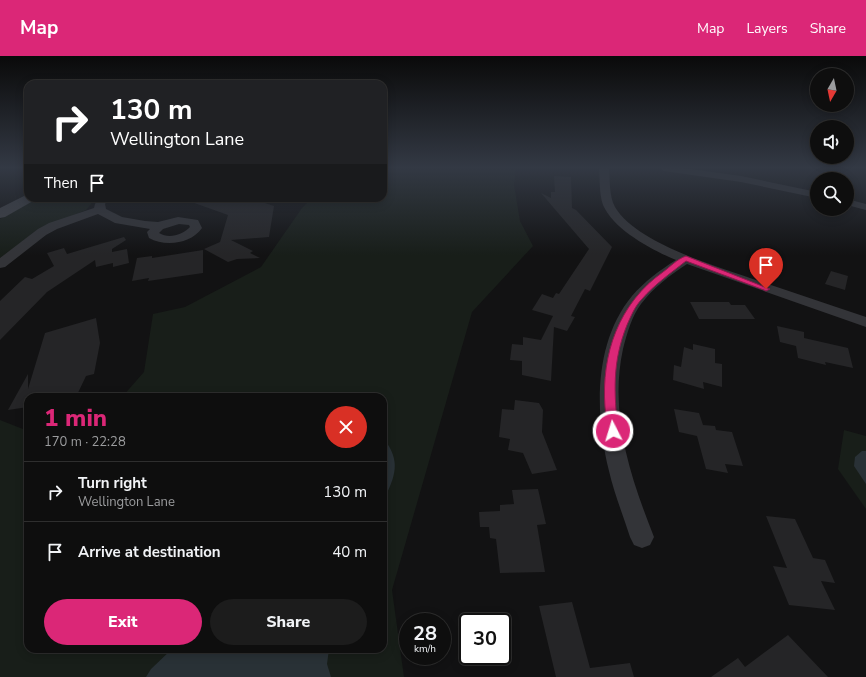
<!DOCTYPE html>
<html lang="en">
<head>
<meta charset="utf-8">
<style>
	:root { --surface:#0e0e0e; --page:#1c1c1c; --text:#f1f3f6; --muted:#9b9c9e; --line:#2e2e2e; --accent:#db2777 }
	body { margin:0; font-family:"Nunito Sans",sans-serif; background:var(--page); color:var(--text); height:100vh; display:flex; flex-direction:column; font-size:15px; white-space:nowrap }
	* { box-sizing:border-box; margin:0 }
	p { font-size:13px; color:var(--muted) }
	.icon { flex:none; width:22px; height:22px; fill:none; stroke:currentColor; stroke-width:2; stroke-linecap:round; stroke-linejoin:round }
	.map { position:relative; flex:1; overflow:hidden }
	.side { position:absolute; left:24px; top:337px; width:363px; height:260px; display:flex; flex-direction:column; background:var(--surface); border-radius:12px; box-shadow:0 2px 10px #0003,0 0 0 1px var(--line) }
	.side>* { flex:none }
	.guide { position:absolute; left:24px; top:24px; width:363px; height:122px; border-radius:12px; box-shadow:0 2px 10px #0003,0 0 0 1px var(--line); background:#202124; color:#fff; overflow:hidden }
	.needle { width:26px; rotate:189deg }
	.fabs { position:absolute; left:810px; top:12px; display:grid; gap:8px }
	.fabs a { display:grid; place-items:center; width:44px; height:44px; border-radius:50%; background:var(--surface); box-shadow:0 2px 10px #0003,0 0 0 1px var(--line); font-size:20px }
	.speed { position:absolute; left:399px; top:557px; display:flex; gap:8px; font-size:20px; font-weight:700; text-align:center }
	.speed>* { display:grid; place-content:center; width:52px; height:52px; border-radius:50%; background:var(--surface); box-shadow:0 2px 10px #0003,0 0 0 1px var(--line); line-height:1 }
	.speed small { font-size:10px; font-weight:400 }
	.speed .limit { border:2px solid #111; border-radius:6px; background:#fff; color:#111 }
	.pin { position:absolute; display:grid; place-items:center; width:34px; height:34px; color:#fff; margin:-41px -17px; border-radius:50% 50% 50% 0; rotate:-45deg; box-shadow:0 0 4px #0007 }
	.pin .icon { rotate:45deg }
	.me { position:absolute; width:44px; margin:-22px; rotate:355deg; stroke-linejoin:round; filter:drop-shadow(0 0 3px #0008) }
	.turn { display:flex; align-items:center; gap:14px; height:84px; padding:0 20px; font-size:18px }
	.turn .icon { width:52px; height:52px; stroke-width:2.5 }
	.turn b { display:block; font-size:28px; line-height:34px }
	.then { display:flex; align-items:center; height:38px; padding:0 20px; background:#0003; gap:8px; font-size:15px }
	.round { display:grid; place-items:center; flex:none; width:42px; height:42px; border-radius:21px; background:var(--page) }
	.head { display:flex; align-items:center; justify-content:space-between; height:68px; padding:0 20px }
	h1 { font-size:24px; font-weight:800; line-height:30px; color:var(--accent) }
	.cta { display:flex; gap:8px; margin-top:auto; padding:8px 20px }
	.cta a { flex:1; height:46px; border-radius:24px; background:var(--accent); color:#fff; font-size:16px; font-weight:800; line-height:46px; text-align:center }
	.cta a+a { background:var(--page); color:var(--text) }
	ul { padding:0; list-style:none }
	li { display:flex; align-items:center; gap:12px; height:60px; padding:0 20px; border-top:1px solid var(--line) }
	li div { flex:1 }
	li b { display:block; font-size:15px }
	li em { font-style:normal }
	header { display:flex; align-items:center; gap:24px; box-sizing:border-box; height:56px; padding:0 20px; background:var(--accent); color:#fff }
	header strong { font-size:19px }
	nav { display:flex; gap:22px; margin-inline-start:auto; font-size:14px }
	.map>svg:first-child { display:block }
</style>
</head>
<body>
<header>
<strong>Map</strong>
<nav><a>Map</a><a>Layers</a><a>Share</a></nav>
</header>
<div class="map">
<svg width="866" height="621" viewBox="0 0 866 621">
	<rect width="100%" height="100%" fill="#121213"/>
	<g fill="#181e19">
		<path d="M383,112h133l-2,17 6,36 13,25 -61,66 -80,278 12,87h-404v-257l28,11v218h355v-252h-261l22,-25 9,-58 32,-7 76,-40 41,-59 10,-10h71z"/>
		<path d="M37,142h59l-10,12 -49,21 -37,27v-39z"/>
		<path d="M844,374l22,6v73l-28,-40z"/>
	</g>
	<g fill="#293136">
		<path d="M383,382c19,23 12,39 0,63z"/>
		<path d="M862,395h4v33l-12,-18 1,-9z"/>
		<path d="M172,593h157l-2,15 4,13h-185l5,-8z"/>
	</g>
	<g fill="#252527">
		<path d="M554,120l17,1 1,31 4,2 36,37 -22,44 -5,-2 -14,27 4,1 -8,14 -13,-4 -3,54 -29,-6v-14l-12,-1 2,-16 11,1v-8l18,3 12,-24 -21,-6 10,-16 11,4 3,-5 3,1 30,-45 -48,-56 10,5v-6h4z"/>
		<path d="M186,142h63l25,8 -5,31 -38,3 22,11 -3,2 10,5 -23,1 -9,3 -24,-13 16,-7 8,-27 -42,-15z"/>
		<path d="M124,181l2,3 -14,9v3l15,-3 2,14 -16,4v-4l-17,4 -1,-7 -48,32 -47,48v-39l25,-24 7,2 22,-13 -7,-13 17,-5 3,6z"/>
		<path d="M203,194v23l-55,8 1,-3 -17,3 5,-23 15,-2v2z"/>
		<path d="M831,215l17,5 -3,14 -20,-6z"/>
		<path d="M690,246h39l2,3h14l10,14h-56z"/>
		<path d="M96,262l4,25 -6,31 -8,2 -10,21h-48v10l-20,3 20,-36v15l17,-56z"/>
		<path d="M777,270l27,6v6l44,10 5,20 -28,-6 1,3 -28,-7 -2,-12 -16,-4z"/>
		<path d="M693,288l22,5v14l7,1v23l-19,-5 1,7 -31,-9 1,-15 7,2 3,-20 9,3z"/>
		<path d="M515,344l24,3 4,7 -1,22 15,38 -25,4 -9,-21 -15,-3 2,-11 -11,-2 3,-28 12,1z"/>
		<path d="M674,353l25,4 4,12 12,1 1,4 16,2 11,34 -18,-2 3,9 -22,-4 -9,-33 -18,-4z"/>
		<path d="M538,433l8,35 -9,1 8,47 -45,1 -4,-34 -6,-1 -1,-11h-9l-1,-15 21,-1v-6l14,-1 -2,-14z"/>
		<path d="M766,460l29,3 18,39 12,2 10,23 -14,-2 14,29 -46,-5 -16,-39 14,2z"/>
		<path d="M572,546l18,66 40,-5 4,14h-78l-17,-71z"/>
		<path d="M788,579l40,42h-117l27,-19 7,9z"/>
	</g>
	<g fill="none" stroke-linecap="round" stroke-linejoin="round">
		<g fill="#333438" fill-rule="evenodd">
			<path d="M599,112h10c1,12 0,28 6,39 22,37 104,60 144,74 36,12 71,24 107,36v10l-179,-63c-17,11 -34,24 -46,40 -9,12 -14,29 -18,45 -14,65 7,127 31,188l-4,8 -8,3 -8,-3 -4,-8c-7,-22 -16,-44 -21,-66 -14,-56 -16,-128 23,-175 12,-14 28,-26 44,-36 -24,-10 -62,-30 -73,-55 -4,-12 -3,-25 -4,-37z"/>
			<path d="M659,112h24l58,8 76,16v6l-76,-16 -77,-11z"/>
			<path d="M99,142h10l-4,6 1,5 16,8 23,4 13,1 20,-5 20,3 4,8c-11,16 -37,19 -53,10l-2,-6 3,-3 -35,-6 -17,-9 -41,15 -11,6 -41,32 -5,1v-10l38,-29 11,-6 45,-15 1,-4zM179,168l10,1 1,2c-8,8 -21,12 -31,6l4,-4z"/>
			<path d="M847,143l19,5v6l-19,-5z"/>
		</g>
		<path fill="#414348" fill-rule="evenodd" d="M28,138v4h7l-2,3 -28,16 -5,1v-10z"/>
	</g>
	<linearGradient id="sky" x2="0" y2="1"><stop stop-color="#0a0a0a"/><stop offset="0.56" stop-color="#333944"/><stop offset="1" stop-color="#333944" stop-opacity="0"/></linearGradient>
	<rect width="866" height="199" fill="url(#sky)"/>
	<path fill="#db2777" stroke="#8e194d" d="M686,200l84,33 -4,2 -2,-1 -78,-29c-15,12 -31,23 -44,38 -7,7 -11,17 -15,26 -15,37 -13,68 -9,106l-2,3 -3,1 -4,-1c-4,-7 -3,-19 -4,-27 -4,-53 14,-104 58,-135 7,-5 14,-13 23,-16z"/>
</svg>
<div class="fabs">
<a><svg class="needle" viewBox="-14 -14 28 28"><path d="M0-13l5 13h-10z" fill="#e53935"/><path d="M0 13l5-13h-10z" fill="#9b9c9e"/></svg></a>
<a><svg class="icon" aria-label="sound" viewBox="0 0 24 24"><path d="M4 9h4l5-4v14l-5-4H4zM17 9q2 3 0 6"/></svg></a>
<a><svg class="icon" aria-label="search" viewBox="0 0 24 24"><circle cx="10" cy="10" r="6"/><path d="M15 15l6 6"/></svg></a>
</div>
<div class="speed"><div>28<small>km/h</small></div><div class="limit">30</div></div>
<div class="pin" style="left:766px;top:233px;background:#d93025"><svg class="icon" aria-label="arrive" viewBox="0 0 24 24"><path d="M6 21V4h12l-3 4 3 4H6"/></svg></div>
<svg class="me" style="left:613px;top:375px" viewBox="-20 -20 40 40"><circle r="17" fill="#db2777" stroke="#fff" stroke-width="3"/><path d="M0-11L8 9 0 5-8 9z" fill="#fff"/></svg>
<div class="guide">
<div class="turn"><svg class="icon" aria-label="right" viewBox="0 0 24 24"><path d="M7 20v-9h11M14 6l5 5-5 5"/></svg><div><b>130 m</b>Wellington Lane</div></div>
<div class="then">Then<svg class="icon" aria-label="arrive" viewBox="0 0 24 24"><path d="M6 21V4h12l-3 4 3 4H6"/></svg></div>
</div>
<section class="side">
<div class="head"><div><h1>1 min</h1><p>170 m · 22:28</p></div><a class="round" style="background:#d93025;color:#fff"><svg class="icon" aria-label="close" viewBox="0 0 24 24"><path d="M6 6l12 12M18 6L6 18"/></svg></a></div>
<ul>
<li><svg class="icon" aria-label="right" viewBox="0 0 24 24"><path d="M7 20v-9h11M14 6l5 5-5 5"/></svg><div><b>Turn right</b><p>Wellington Lane</p></div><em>130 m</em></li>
<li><svg class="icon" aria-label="arrive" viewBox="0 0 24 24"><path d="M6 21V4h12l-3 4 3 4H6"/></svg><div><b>Arrive at destination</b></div><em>40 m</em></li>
</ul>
<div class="cta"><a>Exit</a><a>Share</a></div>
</section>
</div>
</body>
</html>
